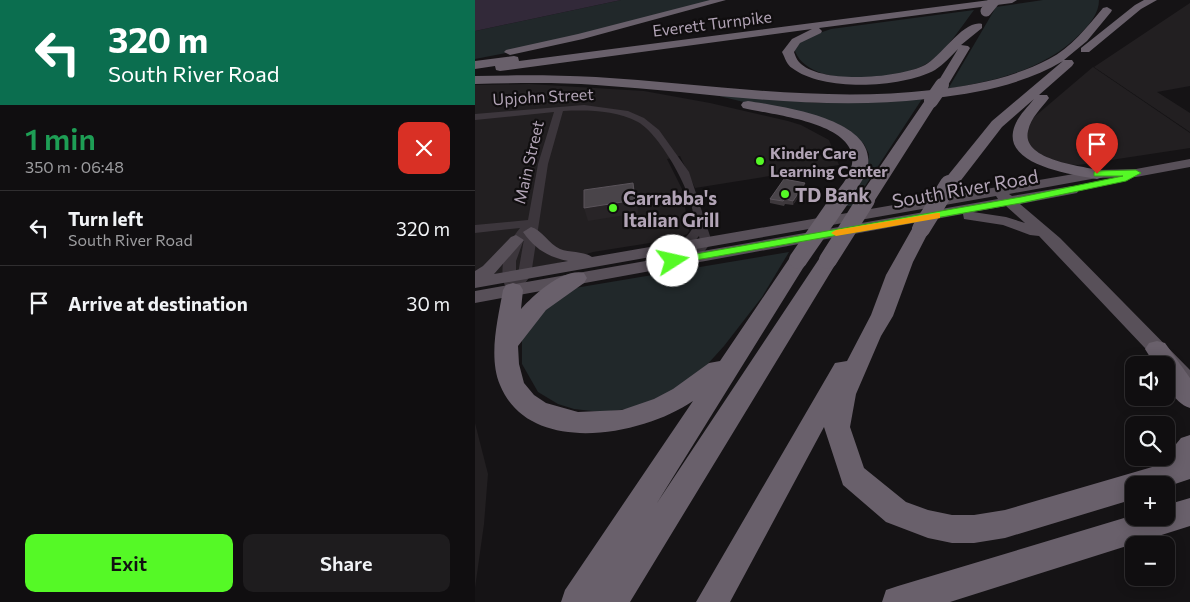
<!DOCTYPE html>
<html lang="en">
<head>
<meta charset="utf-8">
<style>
	:root { --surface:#100e10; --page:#1e1c1e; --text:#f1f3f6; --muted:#9c9c9f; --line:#302e30; --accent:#55f926 }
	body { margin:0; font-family:Commissioner,sans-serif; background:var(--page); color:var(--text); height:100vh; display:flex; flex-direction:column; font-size:19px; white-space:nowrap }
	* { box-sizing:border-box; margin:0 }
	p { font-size:16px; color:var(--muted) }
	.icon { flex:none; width:28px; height:28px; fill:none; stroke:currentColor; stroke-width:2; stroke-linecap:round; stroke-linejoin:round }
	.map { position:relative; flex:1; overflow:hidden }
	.side { display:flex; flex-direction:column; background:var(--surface); width:475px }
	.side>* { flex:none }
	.banner { background:#0b6e4f; color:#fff; overflow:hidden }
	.fabs { position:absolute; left:650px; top:356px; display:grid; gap:10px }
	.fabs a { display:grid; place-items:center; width:50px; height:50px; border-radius:10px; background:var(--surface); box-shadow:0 2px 12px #0003,0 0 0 1px var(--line); font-size:25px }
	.pin { position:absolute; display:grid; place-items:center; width:42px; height:42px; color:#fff; margin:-51px -21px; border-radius:50% 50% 50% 0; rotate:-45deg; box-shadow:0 0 5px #0007 }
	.pin .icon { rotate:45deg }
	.me { position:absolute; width:55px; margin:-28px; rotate:80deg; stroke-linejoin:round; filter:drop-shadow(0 0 4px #0008) }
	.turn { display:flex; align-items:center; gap:18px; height:105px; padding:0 25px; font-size:22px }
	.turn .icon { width:65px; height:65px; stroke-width:2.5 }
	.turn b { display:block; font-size:35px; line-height:42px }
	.round { display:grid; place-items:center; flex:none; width:52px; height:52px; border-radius:10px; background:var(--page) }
	.overview { display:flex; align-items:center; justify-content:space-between; height:85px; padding:0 25px }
	h1 { font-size:30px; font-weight:600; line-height:38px; color:#1e9e55 }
	.cta { display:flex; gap:10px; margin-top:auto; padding:10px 25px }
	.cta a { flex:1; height:58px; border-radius:10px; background:var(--accent); color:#111; font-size:20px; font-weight:600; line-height:58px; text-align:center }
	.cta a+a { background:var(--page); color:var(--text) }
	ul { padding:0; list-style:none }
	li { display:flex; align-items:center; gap:15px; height:75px; padding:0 25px; border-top:1px solid var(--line) }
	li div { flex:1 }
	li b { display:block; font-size:19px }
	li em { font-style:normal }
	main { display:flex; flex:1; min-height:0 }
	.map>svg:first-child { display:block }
</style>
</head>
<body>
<main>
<section class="side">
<div class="banner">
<div class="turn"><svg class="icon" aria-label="left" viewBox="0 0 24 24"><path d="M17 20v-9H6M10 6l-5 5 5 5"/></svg><div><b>320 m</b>South River Road</div></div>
</div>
<div class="overview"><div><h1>1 min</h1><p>350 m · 06:48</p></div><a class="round" style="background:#d93025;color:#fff"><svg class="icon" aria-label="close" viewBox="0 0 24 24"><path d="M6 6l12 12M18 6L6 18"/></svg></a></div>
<ul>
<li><svg class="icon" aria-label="left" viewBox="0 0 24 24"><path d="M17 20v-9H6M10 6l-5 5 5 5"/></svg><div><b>Turn left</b><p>South River Road</p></div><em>320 m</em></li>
<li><svg class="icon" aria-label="arrive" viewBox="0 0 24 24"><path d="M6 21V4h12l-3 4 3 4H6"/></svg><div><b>Arrive at destination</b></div><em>30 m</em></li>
</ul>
<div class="cta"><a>Exit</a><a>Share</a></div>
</section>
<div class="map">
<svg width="715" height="602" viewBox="0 0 715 602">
	<rect width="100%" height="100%" fill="#151315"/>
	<g fill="#221f21">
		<path d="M715,3v83l-33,6 33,21v19l-96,-65z"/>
		<path d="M618,67l97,66v15l-112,17 -16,-1 -17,-6 -15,-10 -7,-18 3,-6z"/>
		<path d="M54,84l115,7 66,12 78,18 13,4 28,15 10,25 -144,23 -15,-32 -13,3 15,30 7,42 -2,3 -12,5 -82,13 -35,11 -83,15v-193z"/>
		<path d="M0,423l13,51 -4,50 -9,64z"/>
	</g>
	<g fill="#21282a">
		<path d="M146,0h98l-203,51 -41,8v-28z"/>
		<path d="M568,0h56c0,13 -9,24 -18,33 -36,37 -84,47 -133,56l48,-82z"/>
		<path d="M499,10c-13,17 -25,37 -42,50 -27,22 -127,31 -138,-12l8,-9 29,-10z"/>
		<path d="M232,93l111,10 104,-4 -70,107h-9l24,-36 2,-16 -5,-10 -22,-18z"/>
		<path d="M314,252l-27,45 -38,49 -19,21 -48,35 -28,7 -28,3 -27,-3 -16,-5 -20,-12 -16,-28v-24l7,-19 40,-32z"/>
	</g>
	<path fill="#322939" d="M0,0h146l-146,31z"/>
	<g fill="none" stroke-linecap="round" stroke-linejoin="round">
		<path fill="#3c363c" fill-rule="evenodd" d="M109,105l44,6 16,7 15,12 30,42 23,70 -16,19h-8l-2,-3 14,-17 -1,-5 -10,12 -4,1 -6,-4c5,-7 14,-13 15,-22 2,-25 -33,-88 -56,-101 -23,-12 -50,-12 -75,-11l-15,53 -17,111 -13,18h-10c-12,-22 -3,-47 12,-65l-45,5v-8l53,-5 10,-56 16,-52 -79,8v-6zM49,239l-6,35 -2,3v-16z"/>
		<path fill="#585059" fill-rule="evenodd" d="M715,159v8l-54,10 -39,1 -88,16 3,2 60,-10 5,1 2,3 -2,3 -57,11 40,34 130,132v21l-7,-3 -17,-17v-6h-5l-122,-129 -9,-1 -27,-10 -39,-6 -1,-5 -488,89v-12l523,-92 -2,-3 -521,92v-17l8,-5 28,-29 5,-2 8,5 -30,34 74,-13c-20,-4 -33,-12 -45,-29l8,-5c11,3 18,17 29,22 10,4 24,2 32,8l505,-87 39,-1zM531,206l19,17 -19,-6 -33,-5z"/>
		<g fill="#69606b" fill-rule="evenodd">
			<path d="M235,0h16l-143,39 -73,16 -6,-3 2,-2 72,-16z"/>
			<path d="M515,0h27l-5,3 -193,25 3,3 -1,2 -21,10 -6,9c1,3 3,8 5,10 21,23 101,16 126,3 16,-8 39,-46 57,-41v4l-21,17 7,1 2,2 -22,37 -6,4 -6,-4 22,-36c-7,7 -14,15 -23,21 -33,18 -112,22 -143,-2 -5,-3 -7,-10 -10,-16l10,-13 20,-10 -312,42 -4,-1 -1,-4 -20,3v-8l39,-5 4,1 1,4z"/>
			<path d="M669,0h13l-16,9 -52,43h-8v-4l54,-43z"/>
			<path d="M632,7l5,3 -1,2 -24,29 -23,19h8l2,3 -2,3 -33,29h8l2,3c-8,11 -18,19 -21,33 -7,30 56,35 75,40l2,3 -2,3 -6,2c-23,-4 -90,-13 -84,-47 2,-13 13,-23 21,-33l-32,28 -47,61h-12l-2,-4 51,-63 71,-60c-38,23 -85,32 -128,37l3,3 -63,99 -3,4h-12l-3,-4 69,-101c-110,13 -220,-7 -330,-14 -40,-3 -80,-2 -121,-1v-8c40,-1 81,-1 121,1 112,7 224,26 336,13 40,-4 81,-12 117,-31 22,-11 38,-32 54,-51z"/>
			<path d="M273,101c31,5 127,17 120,64 -2,13 -13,26 -21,37h-12l-3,-4c7,-10 18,-21 20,-34 7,-42 -81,-49 -109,-56l-2,-3 2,-3z"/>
			<path d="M446,223l7,2 2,4 -17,33 -20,54 -12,20 -25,58 -6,33 14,41 42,34 22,8 24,5h22l31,-5 154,-45 22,-27 9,-3v44l-24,8v-2h-32v14l-129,39 -31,5h-22l-24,-5 -42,-16 -43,-37 -19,-58 -94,175h-34l139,-239 12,-2 24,-46 15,-40 26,-46 2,-4z"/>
			<path d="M323,254l7,2 3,4 -151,243 164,-247 7,-2 7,2 3,4 -208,342h-69l4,-12 128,-189c-51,35 -164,56 -193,-16 -12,-29 -2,-66 3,-95l3,-5 7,-2 7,2 3,5 -2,19c14,-15 42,-41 63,-36l3,5 -3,5 -38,27 -28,36 1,18 5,19 10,12 12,8 32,9 44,-2 32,-11 19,-10 36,-26 11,-2 71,-105z"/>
			<path d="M682,341l8,2 25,35v30c-18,-6 -24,-25 -24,-43h-11l-10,-16 4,-6z"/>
			<path d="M715,498v28l-240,76h-68l4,-12 12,-4 236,-71v3h32v-13z"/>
		</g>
		<path stroke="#69606b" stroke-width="11" d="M511,11l9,-11"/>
		<path stroke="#69606b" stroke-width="14" d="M456,101l11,-16"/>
		<g stroke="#69606b" stroke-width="18">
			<path d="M446,229l28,-45"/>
			<path d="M323,260l43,-62"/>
			<path d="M353,260l38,-60"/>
		</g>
	</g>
	<path fill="#3d383c" d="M330,187l-12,18 -8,-1 -1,2 -14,-3v-4z"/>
	<g fill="#282427">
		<path d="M158,183l4,13 1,17 -50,8 -4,-13z"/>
		<path d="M330,183v4l-12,18v-4z"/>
	</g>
	<g fill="#494449" stroke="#5a535a">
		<path d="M309,179l21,4 -12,18 -8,-2 -2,2 -13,-2z"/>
		<path d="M158,183l2,17 -51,8v-18z"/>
	</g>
	<path fill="#55f926" stroke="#37a219" d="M661,170l5,3 -2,1 -13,7 -105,22 -348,61 -5,-3 5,-3 348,-61 102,-21h-29v-4l3,-1z"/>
	<path fill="#f59e0b" d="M462,213h3v5l-104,18 -5,-3 5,-3z"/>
	<g fill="#55f926" stroke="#100e0f" stroke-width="2">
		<circle cx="285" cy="161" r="5"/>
		<circle cx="310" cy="194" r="5"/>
		<circle cx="138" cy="208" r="5"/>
	</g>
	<g text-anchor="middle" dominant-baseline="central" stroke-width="4.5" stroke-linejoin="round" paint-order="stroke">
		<g font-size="16" fill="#b2a4b6" stroke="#100e0f">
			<text transform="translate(237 23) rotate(-7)">Everett Turnpike</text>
			<text transform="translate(68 96) rotate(-3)">Upjohn Street</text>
			<text transform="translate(53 162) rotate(-77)">Main Street</text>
		</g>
		<g font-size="16" font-weight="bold" fill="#b2a4b6" stroke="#100e0f" text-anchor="start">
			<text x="295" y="152">Kinder Care<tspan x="295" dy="18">Learning Center</tspan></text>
		</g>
		<g font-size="19" fill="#b2a4b6" stroke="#100e0f">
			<text transform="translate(490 188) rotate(-10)">South River Road</text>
		</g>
		<g font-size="19" font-weight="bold" fill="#b2a4b6" stroke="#100e0f" text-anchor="start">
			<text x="320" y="194">TD Bank</text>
			<text x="148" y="197">Carrabba's<tspan x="148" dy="22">Italian Grill</tspan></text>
		</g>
	</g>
</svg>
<div class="fabs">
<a><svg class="icon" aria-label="sound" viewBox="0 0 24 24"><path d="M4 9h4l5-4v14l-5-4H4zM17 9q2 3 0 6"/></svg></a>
<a><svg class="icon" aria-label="search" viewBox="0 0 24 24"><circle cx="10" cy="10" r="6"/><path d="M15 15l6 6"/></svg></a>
<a>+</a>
<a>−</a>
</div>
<div class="pin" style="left:622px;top:174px;background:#d93025"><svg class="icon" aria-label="arrive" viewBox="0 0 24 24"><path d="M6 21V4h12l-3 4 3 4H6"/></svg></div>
<svg class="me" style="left:198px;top:261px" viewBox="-20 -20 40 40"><circle r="19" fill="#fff"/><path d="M0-13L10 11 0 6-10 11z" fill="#55f926"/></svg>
</div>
</main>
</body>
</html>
